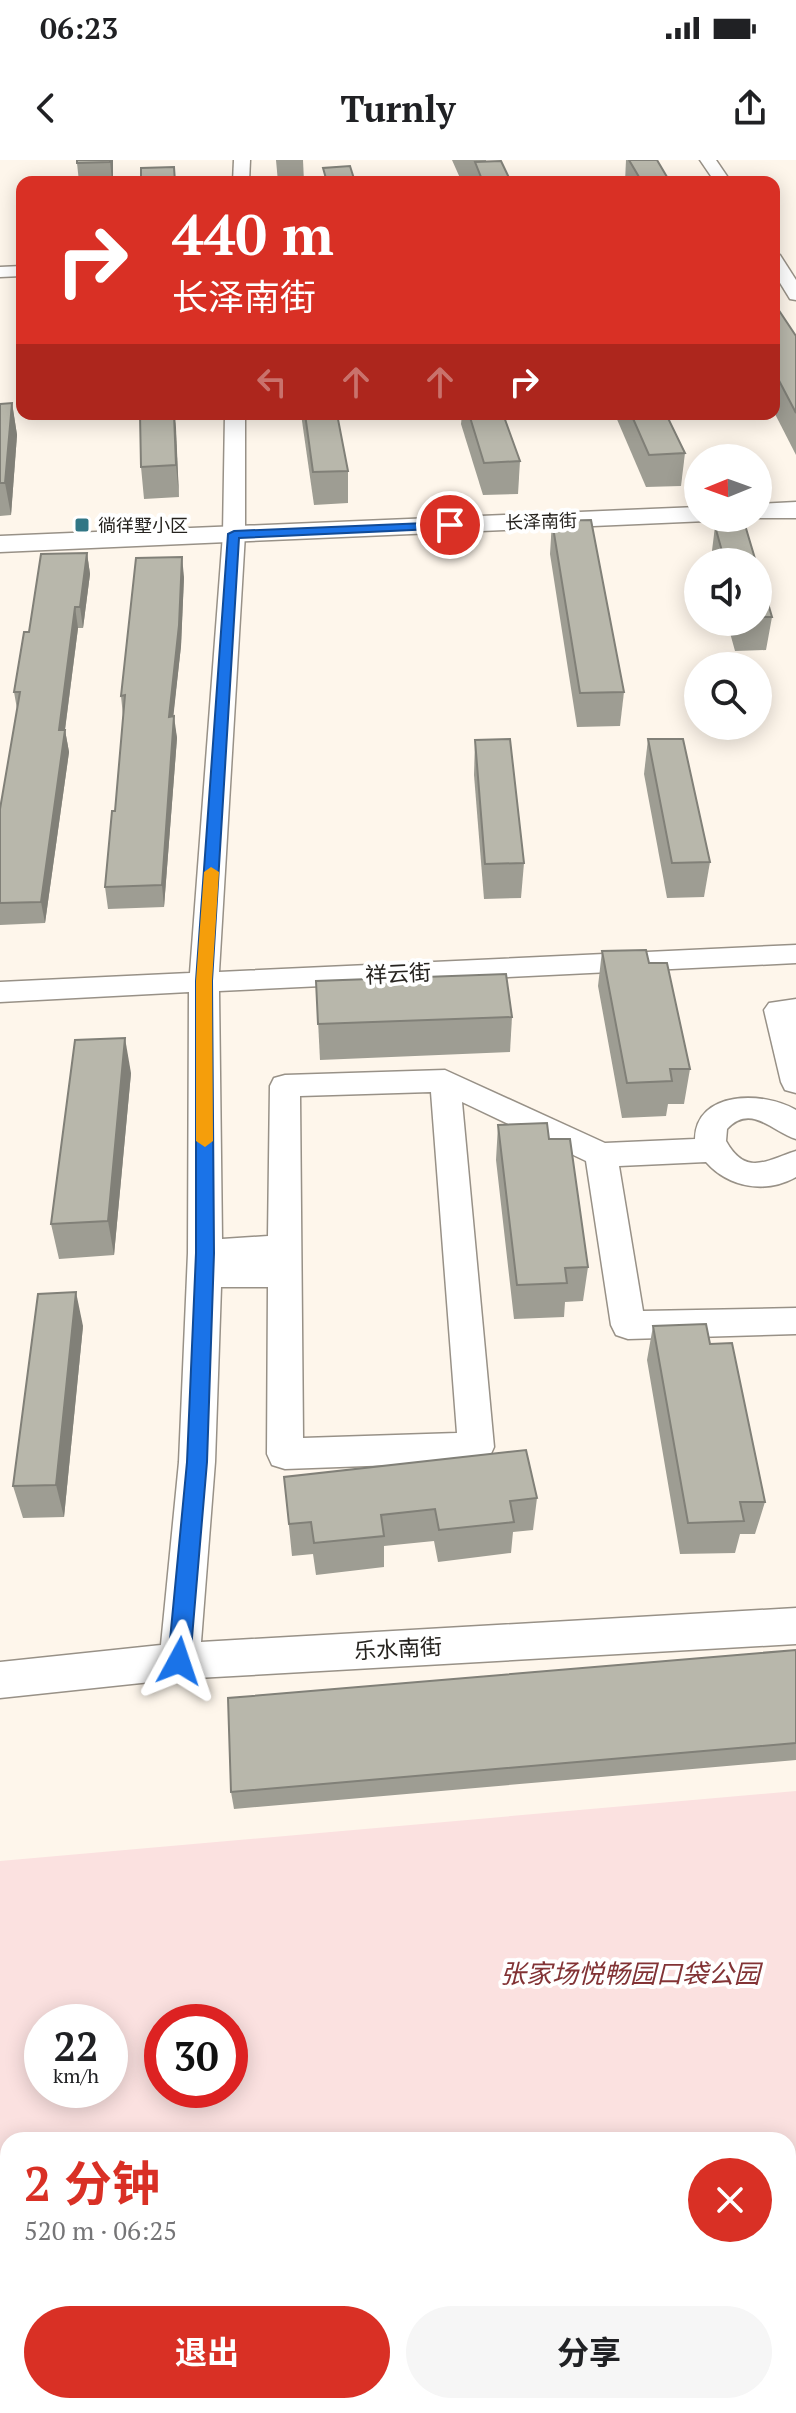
<!DOCTYPE html>
<html lang="zh">
<head>
<meta charset="utf-8">
<style>
	:root { --surface:#fff; --page:#f6f6f6; --text:#202124; --muted:#757577; --accent:#d93025 }
	body { margin:0; font-family:"PT Serif","Noto Sans SC",serif; background:var(--page); color:var(--text); height:100vh; display:flex; flex-direction:column; font-size:30px; white-space:nowrap }
	* { box-sizing:border-box; margin:0 }
	p { font-size:26px; color:var(--muted) }
	.icon { flex:none; width:44px; height:44px; fill:none; stroke:currentColor; stroke-width:2; stroke-linecap:round; stroke-linejoin:round }
	.map { position:relative; flex:1; overflow:hidden }
	.drawer { position:absolute; left:0px; top:1972px; width:796px; height:282px; display:flex; flex-direction:column; background:var(--surface); border-radius:24px 24px 0 0; box-shadow:0 4px 20px #0003 }
	.drawer>* { flex:none }
	.hud { position:absolute; left:16px; top:16px; width:764px; height:244px; border-radius:16px; box-shadow:0 4px 20px #0003; background:#d93025; color:#fff; overflow:hidden }
	.needle { width:52px; rotate:269deg }
	.fabs { position:absolute; left:684px; top:284px; display:grid; gap:16px }
	.fabs a { display:grid; place-items:center; width:88px; height:88px; border-radius:50%; background:var(--surface); box-shadow:0 4px 20px #0003; font-size:40px }
	.speed { position:absolute; left:24px; top:1844px; display:flex; gap:16px; font-size:40px; font-weight:700; text-align:center }
	.speed>* { display:grid; place-content:center; width:104px; height:104px; border-radius:50%; background:var(--surface); box-shadow:0 4px 20px #0003; line-height:1 }
	.speed small { font-size:20px; font-weight:400 }
	.speed .limit { border:12px solid #d22; background:#fff; color:#111 }
	.pin { position:absolute; display:grid; place-items:center; width:68px; height:68px; color:#fff; margin:-34px; border:4px solid #fff; border-radius:50%; box-shadow:0 2px 8px #0007 }
	.me { position:absolute; width:88px; margin:-44px; rotate:5deg; stroke-linejoin:round; filter:drop-shadow(0 0 6px #0008) }
	.turn { display:flex; align-items:center; gap:28px; height:168px; padding:0 24px; font-size:36px }
	.turn .icon { width:104px; height:104px; stroke-width:2.5 }
	.turn b { display:block; font-size:56px; line-height:68px }
	.lanes { display:flex; align-items:center; height:76px; padding:0 24px; background:#0003; justify-content:center; gap:40px; direction:ltr }
	.lanes .off { opacity:.35 }
	.round { display:grid; place-items:center; flex:none; width:84px; height:84px; border-radius:42px; background:var(--page) }
	.summary { display:flex; align-items:center; justify-content:space-between; height:136px; padding:0 24px }
	h1 { font-size:48px; font-weight:700; line-height:60px; color:var(--accent) }
	.cta { display:flex; gap:16px; margin-top:auto; padding:16px 24px }
	.cta a { flex:1; height:92px; border-radius:48px; background:var(--accent); color:#fff; font-size:32px; font-weight:700; line-height:92px; text-align:center }
	.cta a+a { background:var(--page); color:var(--text) }
	.status { display:flex; justify-content:space-between; align-items:center; height:56px; padding:0 40px; background:var(--surface); direction:ltr }
	.status svg { height:22px; fill:currentColor }
	header { display:flex; justify-content:space-between; align-items:center; height:104px; padding:0 24px; background:var(--surface); font-size:36px; font-weight:700 }
	.map>svg:first-child { display:block }
</style>
</head>
<body>
<div class="status"><b>06:23</b><svg viewBox="0 0 49 12"><path d="M0 12V9h3v3zM5 12V6h3v6zM10 12V3h3v9zM15 12V0h3v12zM26 1h20v11H26zM47 4h2v5h-2z"/></svg></div>
<header><svg class="icon" aria-label="back" viewBox="0 0 24 24"><path d="M15 5l-7 7 7 7"/></svg>Turnly<svg class="icon" aria-label="share" viewBox="0 0 24 24"><path d="M12 15V3M7 8l5-5 5 5M5 13v7h14v-7"/></svg></header>
<div class="map">
<svg width="796" height="2253" viewBox="0 0 796 2253">
	<rect width="100%" height="100%" fill="#fef6eb"/>
	<path fill="#fbe1e0" fill-rule="evenodd" d="M796,1631v622h-796v-552zM42,1862h68v68h-68zM162,1862h68v68h-68zM8,1980h780v266h-780z"/>
	<g fill="none" stroke-linecap="round" stroke-linejoin="round">
		<defs>
			<g id="minor">
				<path d="M234,0h16l-1,22h-16z"/>
				<path d="M700,0h16l15,22h-16z"/>
				<path d="M774,94l6,1 16,25v20l-6,-1 -16,-26z"/>
				<path d="M22,106v10l-22,1v-10z"/>
				<path d="M225,254h20v120l-26,438 577,-27v18l-577,28 3,248 46,-3 2,-150 4,-8 11,-3 160,-5 160,73 90,-4c1,-49 69,-48 101,-29v29c-23,-7 -45,-36 -69,-10l-1,12c20,36 41,19 70,10v26c-30,17 -67,11 -90,-15l-87,4 24,145 153,-3v26l-168,5 -12,-4 -5,-10 -25,-164 -124,-59 32,345 -5,11 -13,4 -191,7 -13,-4 -5,-11 1,-167h-47l-6,175 -14,180 595,-34v36l-617,35 -179,19v-36l161,-17 18,-183 9,-209 1,-261 -189,10v-20l190,-9 33,-439zM431,932l26,341 -154,5 -3,-342z"/>
				<path d="M796,839v94l-11,-3 -4,-8 -17,-72 5,-7z"/>
			</g>
			<g id="tertiary">
				<path d="M796,342v16h-46h8v-14z"/>
				<path d="M698,347v11h11l-2,3 -707,31v-16z"/>
			</g>
		</defs>
		<use href="#minor" stroke="#989187" stroke-width="3"/>
		<use href="#tertiary" stroke="#989187" stroke-width="3"/>
		<use href="#minor" fill="#fff" fill-rule="evenodd"/>
		<use href="#tertiary" fill="#fff" fill-rule="evenodd"/>
	</g>
	<g fill="#9e9d93">
		<path d="M113,0v22h-34l-2,-19z"/>
		<path d="M276,0h27l1,22h-26z"/>
		<path d="M452,0h34v2l25,20h-37v-4h-14z"/>
		<path d="M626,0h31l13,22h-45z"/>
		<path d="M774,149l22,27v119l-22,-43z"/>
		<path d="M12,243l5,32 -6,80 -11,1v-112z"/>
		<path d="M51,254h31l-31,1z"/>
		<path d="M140,254h35l4,83 -35,2 -3,-32z"/>
		<path d="M301,254h36l11,57v32l-34,2z"/>
		<path d="M462,254h41l17,47 -2,33 -35,1 -22,-71z"/>
		<path d="M616,254h50l19,39 -4,33 -35,1 -30,-70z"/>
		<path d="M552,361l72,171 -4,34 -43,1 -27,-173z"/>
		<path d="M715,366l41,36h-45v-3z"/>
		<path d="M87,393l3,21 -7,54h-5l-13,102 4,22 -24,171 -45,2v-116l17,-100 -3,-17 15,-60z"/>
		<path d="M758,409l14,48 -6,33 -31,1 -8,-29h31z"/>
		<path d="M184,417l-3,69 -8,70 4,22 -13,169 -56,2 -3,-22 10,-76 8,-95 -2,-20z"/>
		<path d="M648,579l62,123 -6,35 -37,1 -23,-124z"/>
		<path d="M475,580l49,123 -3,35 -37,1 -10,-124z"/>
		<path d="M602,791l47,12 41,106 -6,35h-16l-2,12 -44,2 -24,-132z"/>
		<path d="M316,821l196,36 -2,35 -190,8z"/>
		<path d="M131,913l-17,182 -55,4 -8,-35z"/>
		<path d="M498,965l51,14 39,128 -5,34 -18,1 -1,15 -50,2 -18,-159z"/>
		<path d="M83,1166l-19,191 -41,1 -10,-32z"/>
		<path d="M653,1166l57,18 55,158 -10,32h-15l-5,19 -55,1 -33,-194z"/>
		<path d="M284,1317l253,21 -4,32 -20,2 -2,21 -73,9 -4,-21 -50,5v21l-68,8 -3,-21 -21,2z"/>
		<path d="M796,1490v110l-562,49 -3,-17z"/>
	</g>
	<g fill="#818078">
		<path d="M110,0h3v22h-1z"/>
		<path d="M12,243l5,32 -6,80 -6,-32z"/>
		<path d="M174,254l2,14 3,69 -3,-32z"/>
		<path d="M87,393l3,21 -7,54 -3,-21z"/>
		<path d="M182,397l2,20 -3,69 -10,92 -2,-21z"/>
		<path d="M75,447l3,21 -16,124 -3,-22z"/>
		<path d="M174,556l3,22 -13,169 -2,-22z"/>
		<path d="M65,570l4,22 -24,171 -4,-21z"/>
		<path d="M125,878l6,35 -17,182 -6,-34z"/>
		<path d="M76,1132l7,34 -19,191 -8,-32z"/>
	</g>
	<g fill="#b8b7ab" stroke="#818078" stroke-width="2">
		<path d="M77,0h33v2l-33,1z"/>
		<path d="M629,0h28l13,22h-28z"/>
		<path d="M501,1l10,21h-28l-8,-20z"/>
		<path d="M350,6l5,16h-28l-4,-14z"/>
		<path d="M174,7l1,15h-34v-14z"/>
		<path d="M774,149h4l18,27v77l-22,-42z"/>
		<path d="M12,243l-7,80h-5v-79z"/>
		<path d="M140,254h34l2,51 -35,2z"/>
		<path d="M305,254h32l11,57 -35,1z"/>
		<path d="M469,254h34l17,47 -36,2z"/>
		<path d="M631,254h35l19,39 -36,2z"/>
		<path d="M591,360l33,172 -44,1 -28,-172z"/>
		<path d="M745,365l11,37h-31l-10,-36z"/>
		<path d="M87,393l-7,54h-5l-16,123h6l-24,172 -41,1v-94l20,-117h-6l10,-60h5l12,-78z"/>
		<path d="M182,397l-3,68 -10,92 5,-1 -12,169 -57,2 7,-76h3l10,-116 -4,1 15,-138z"/>
		<path d="M758,409l14,48h-14z"/>
		<path d="M510,579l14,124 -39,1 -10,-124z"/>
		<path d="M648,579h35l27,123 -38,1z"/>
		<path d="M646,790l3,13h18l23,106h-20l2,12 -45,2 -25,-132z"/>
		<path d="M506,814l6,43 -194,7 -2,-43z"/>
		<path d="M125,878l-17,183 -57,3 24,-184z"/>
		<path d="M547,963l2,16h21l18,128 -23,1 2,15 -50,2 -19,-160z"/>
		<path d="M76,1132l-20,193 -43,1 25,-192z"/>
		<path d="M706,1164l4,20 22,-1 33,159h-25l4,19 -56,2 -35,-197z"/>
		<path d="M526,1290l11,48 -27,3 4,21 -75,8 -4,-21 -54,6 3,21 -70,7 -3,-21 -22,2 -5,-47z"/>
		<path d="M796,1490v93l-565,49 -3,-94z"/>
	</g>
	<path fill="#1a73e8" stroke="#114b97" stroke-width="2" d="M450,362l5,1v5l-216,10 -27,443 2,272 -7,209 -17,199 -3,7 -8,3 -7,-3 -4,-7 19,-199 9,-209v-272l32,-447 6,-3z"/>
	<path fill="#f59e0b" d="M211,707l8,5 -7,109 1,160 -8,6 -9,-6v-160l8,-109z"/>
	<rect fill="#317685" stroke="#fff" stroke-width="3" x="74" y="357" width="16" height="16" rx="4"/>
	<g text-anchor="middle" dominant-baseline="central" stroke-width="8" stroke-linejoin="round" paint-order="stroke">
		<g font-size="18" fill="#26231f" stroke="#fff">
			<text transform="translate(541 361) rotate(-2)">长泽南街</text>
		</g>
		<g font-size="18" fill="#26231f" stroke="#fff" text-anchor="start">
			<text x="98" y="365">徜徉墅小区</text>
		</g>
		<g font-size="22" fill="#26231f" stroke="#fff">
			<text transform="translate(398 813) rotate(-3)">祥云街</text>
			<text transform="translate(398 1488) rotate(-3)">乐水南街</text>
		</g>
		<g font-size="26" font-style="italic" fill="#823335" stroke="#fff">
			<text x="630" y="1813">张家场悦畅园口袋公园</text>
		</g>
	</g>
</svg>
<div class="fabs">
<a><svg class="needle" viewBox="-14 -14 28 28"><path d="M0-13l5 13h-10z" fill="#e53935"/><path d="M0 13l5-13h-10z" fill="#757577"/></svg></a>
<a><svg class="icon" aria-label="sound" viewBox="0 0 24 24"><path d="M4 9h4l5-4v14l-5-4H4zM17 9q2 3 0 6"/></svg></a>
<a><svg class="icon" aria-label="search" viewBox="0 0 24 24"><circle cx="10" cy="10" r="6"/><path d="M15 15l6 6"/></svg></a>
</div>
<div class="speed"><div>22<small>km/h</small></div><div class="limit">30</div></div>
<div class="pin" style="left:450px;top:365px;background:#d93025"><svg class="icon" aria-label="arrive" viewBox="0 0 24 24"><path d="M6 21V4h12l-3 4 3 4H6"/></svg></div>
<svg class="me" style="left:179px;top:1501px" viewBox="-20 -20 40 40"><path d="M0-17L14 15 0 8-14 15z" fill="#1a73e8" stroke="#fff" stroke-width="4"/></svg>
<div class="hud">
<div class="turn"><svg class="icon" aria-label="right" viewBox="0 0 24 24"><path d="M7 20v-9h11M14 6l5 5-5 5"/></svg><div><b>440 m</b>长泽南街</div></div>
<div class="lanes"><svg class="icon off" aria-label="left" viewBox="0 0 24 24"><path d="M17 20v-9H6M10 6l-5 5 5 5"/></svg><svg class="icon off" aria-label="ahead" viewBox="0 0 24 24"><path d="M12 20V5M6 11l6-6 6 6"/></svg><svg class="icon off" aria-label="ahead" viewBox="0 0 24 24"><path d="M12 20V5M6 11l6-6 6 6"/></svg><svg class="icon" aria-label="right" viewBox="0 0 24 24"><path d="M7 20v-9h11M14 6l5 5-5 5"/></svg></div>
</div>
<section class="drawer">
<div class="summary"><div><h1>2 分钟</h1><p>520 m · 06:25</p></div><a class="round" style="background:#d93025;color:#fff"><svg class="icon" aria-label="close" viewBox="0 0 24 24"><path d="M6 6l12 12M18 6L6 18"/></svg></a></div>
<div class="cta"><a>退出</a><a>分享</a></div>
</section>
</div>
</body>
</html>
